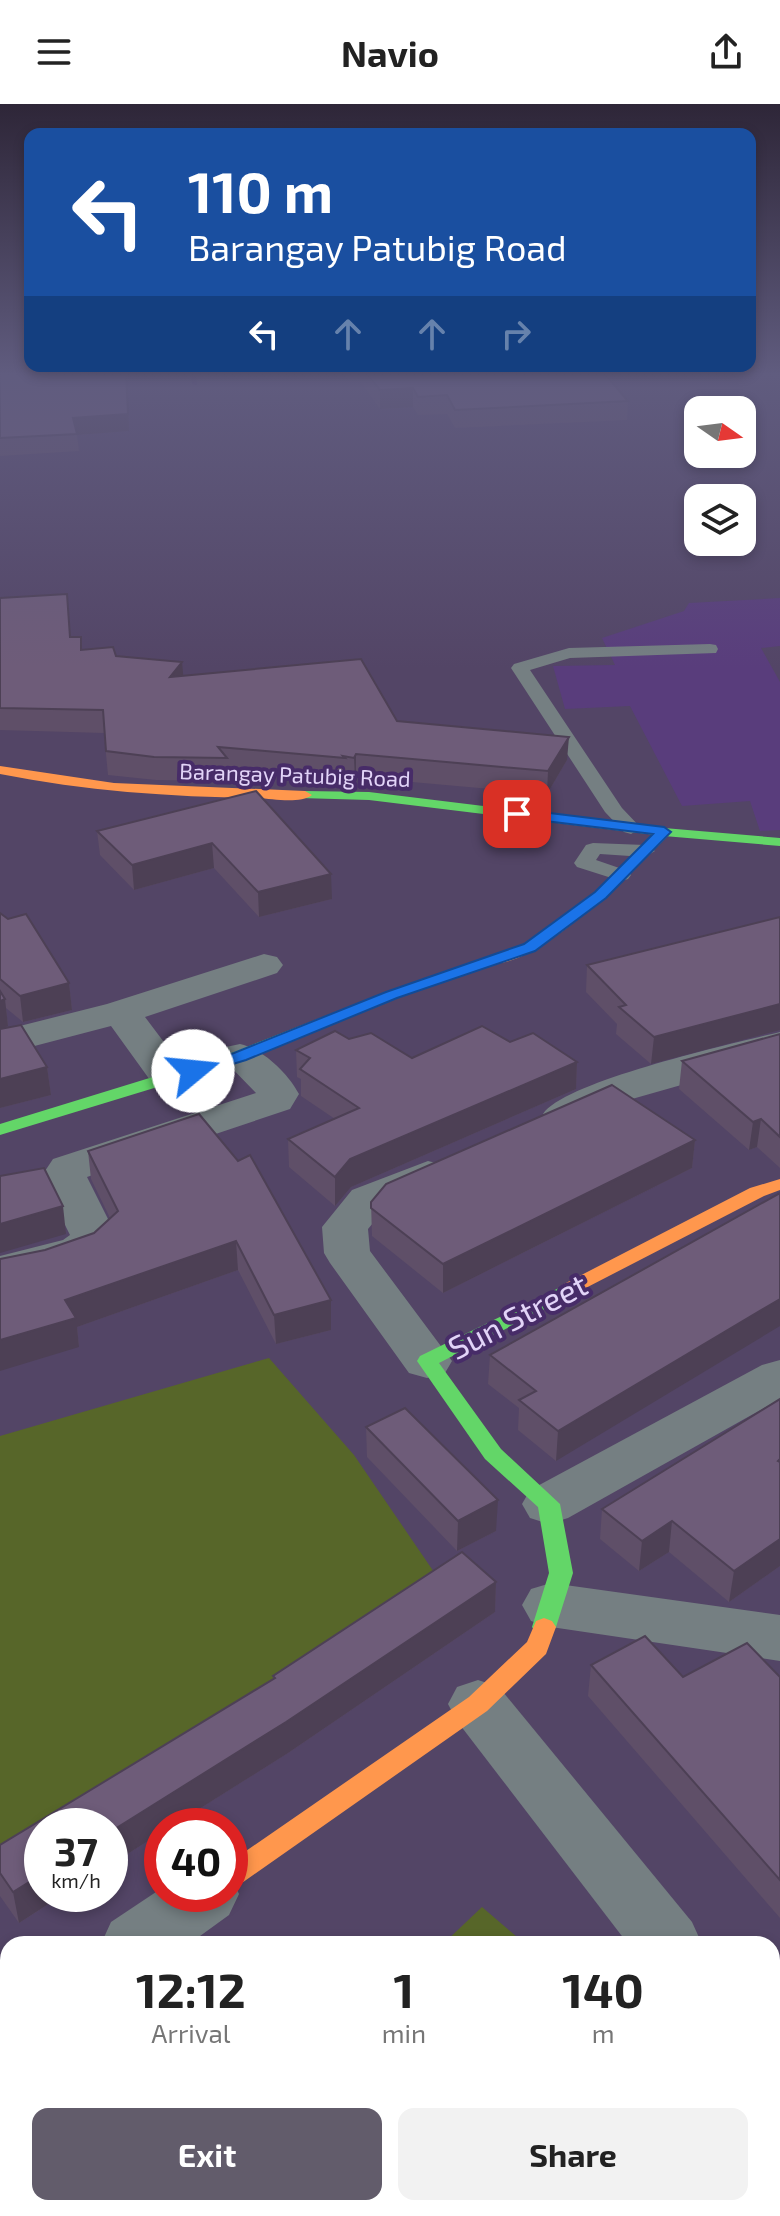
<!DOCTYPE html>
<html lang="en">
<head>
<meta charset="utf-8">
<style>
	:root { --surface:#fff; --page:#f2f2f2; --text:#222; --muted:#767676; --accent:#625c6b }
	body { margin:0; font-family:"Exo 2",sans-serif; background:var(--page); color:var(--text); height:100vh; display:flex; flex-direction:column; font-size:30px; white-space:nowrap }
	* { box-sizing:border-box; margin:0 }
	p { font-size:26px; color:var(--muted) }
	.icon { flex:none; width:44px; height:44px; fill:none; stroke:currentColor; stroke-width:2; stroke-linecap:round; stroke-linejoin:round }
	.map { position:relative; flex:1; overflow:hidden }
	.side { position:absolute; left:0px; top:1832px; width:780px; height:280px; display:flex; flex-direction:column; background:var(--surface); border-radius:24px 24px 0 0; box-shadow:0 4px 12px #0003 }
	.side>* { flex:none }
	.guide { position:absolute; left:24px; top:24px; width:732px; height:244px; border-radius:16px; box-shadow:0 4px 12px #0003; background:#1a4fa0; color:#fff; overflow:hidden }
	.needle { width:52px; rotate:104deg }
	.tools { position:absolute; left:684px; top:292px; display:grid; gap:16px }
	.tools a { display:grid; place-items:center; width:72px; height:72px; border-radius:16px; background:var(--surface); box-shadow:0 4px 12px #0003; font-size:40px }
	.speed { position:absolute; left:24px; top:1704px; display:flex; gap:16px; font-size:40px; font-weight:700; text-align:center }
	.speed>* { display:grid; place-content:center; width:104px; height:104px; border-radius:50%; background:var(--surface); box-shadow:0 4px 12px #0003; line-height:1 }
	.speed small { font-size:20px; font-weight:400 }
	.speed .limit { border:12px solid #d22; background:#fff; color:#111 }
	.pin { position:absolute; display:grid; place-items:center; width:68px; height:68px; color:#fff; margin:-34px; border-radius:16px; box-shadow:0 4px 12px #0006 }
	.me { position:absolute; width:88px; margin:-44px; rotate:73deg; stroke-linejoin:round; filter:drop-shadow(0 0 6px #0008) }
	.turn { display:flex; align-items:center; gap:28px; height:168px; padding:0 32px; font-size:36px }
	.turn .icon { width:104px; height:104px; stroke-width:2.5 }
	.turn b { display:block; font-size:56px; line-height:68px }
	.lanes { display:flex; align-items:center; height:76px; padding:0 32px; background:#0003; justify-content:center; gap:40px; direction:ltr }
	.lanes .off { opacity:.35 }
	.eta { display:flex; justify-content:space-evenly; align-items:center; height:136px; text-align:center }
	.eta b { font-size:48px; font-weight:700; line-height:56px }
	.action { display:flex; gap:16px; margin-top:auto; padding:16px 32px }
	.action a { flex:1; height:92px; border-radius:16px; background:var(--accent); color:#fff; font-size:32px; font-weight:700; line-height:92px; text-align:center }
	.action a+a { background:var(--page); color:var(--text) }
	header { display:flex; justify-content:space-between; align-items:center; height:104px; padding:0 32px; background:var(--surface); font-size:36px; font-weight:700 }
	.map>svg:first-child { display:block }
</style>
</head>
<body>
<header><svg class="icon" aria-label="menu" viewBox="0 0 24 24"><path d="M4 6h16M4 12h16M4 18h16"/></svg>Navio<svg class="icon" aria-label="share" viewBox="0 0 24 24"><path d="M12 15V3M7 8l5-5 5 5M5 13v7h14v-7"/></svg></header>
<div class="map">
<svg width="780" height="2112" viewBox="0 0 780 2112">
	<rect width="100%" height="100%" fill="#534566"/>
	<path fill="#593d7c" d="M780,494v48l-19,2 19,34v148l-20,1 -10,-30 -68,5 -52,-100 -65,3 -12,-43 62,-1 -13,-27 82,-27 5,-8z"/>
	<g fill="#576629">
		<path d="M269,1254l85,97 82,120 -383,251h-11l-42,35v-425z"/>
		<path d="M482,1803l43,37h-82z"/>
		<path d="M357,2104h86l-7,8h-72z"/>
	</g>
	<g fill="none" stroke-linecap="round" stroke-linejoin="round">
		<path fill="#3a185c" fill-rule="evenodd" d="M190,268h6l1,13 -5,-1z"/>
		<g fill="#757f82" fill-rule="evenodd">
			<path d="M710,540l6,1 2,4 -2,4 -146,5 -40,12 92,138 19,20 -10,6 -7,-2 -19,-20 -94,-144 3,-4 55,-16z"/>
			<path d="M593,739l52,2 10,6 -10,6 -45,-3 -4,6 32,11 3,4 -3,4 -7,2 -44,-14 -3,-4 12,-18z"/>
			<path d="M0,1978l8,4v47l-8,-3z"/>
			<path d="M65,2104h47l3,8h-47z"/>
		</g>
		<g fill="#757f82" fill-rule="evenodd">
			<path d="M264,850l13,3 6,8 -6,8 -132,44 46,61 -6,9 -15,3 -15,-3 -44,-61 -111,29v-24l107,-27z"/>
			<path d="M780,928v25l-148,42 -53,24 -15,4 -15,-4 -6,-9c22,-33 192,-71 237,-82z"/>
			<path d="M240,940c23,5 48,29 59,50l-9,15 -203,68 31,62c-21,32 -81,38 -118,47v-30l63,-16 7,-5 -27,-54v-7l10,-15 203,-66 -36,-37 6,-9z"/>
			<path d="M428,1057l16,4 6,9 -6,9 -60,27 -16,19 2,22 82,110 -7,12 -18,5 -18,-5 -79,-110 -6,-10 -2,-26 30,-37z"/>
			<path d="M780,1256v39l-212,119 -19,6 -19,-6 -8,-14 8,-14 232,-125z"/>
			<path d="M551,1479l229,32v46l-229,-34 -20,-6 -9,-16 9,-16z"/>
			<path d="M478,1576l21,7 193,235 10,22h-74l-171,-223 -9,-17 9,-17z"/>
			<path d="M230,1771l9,19 -10,21 -40,29h-88l10,-22 51,-34v6h68z"/>
			<path d="M8,1895v69l-8,3v-69z"/>
			<path d="M772,1930l8,3v69l-8,-3z"/>
		</g>
		<g fill="#63d668" fill-rule="evenodd">
			<path d="M305,687l64,1 295,36 116,10v8l-116,-10 -295,-36 -69,-2v-6z"/>
			<path d="M492,851l8,5 -3,3 -99,35 -152,62 -246,75v-11l234,-72 152,-60z"/>
			<path d="M569,1179l7,2 3,4 -3,4 -137,70 62,86 59,55 13,69 -17,54 -4,6 -8,3 -8,-3 -4,-6 17,-54 -11,-66 -53,-48 -68,-98 3,-5z"/>
		</g>
		<g fill="#ff974d" fill-rule="evenodd">
			<path d="M0,662l114,17 191,8 7,4c-12,9 -39,4 -54,3 -87,-1 -173,-7 -258,-24z"/>
			<path d="M664,724l5,1v6c-33,33 -135,138 -182,128l-3,-3 3,-3 38,-13 71,-52 63,-63z"/>
			<path d="M780,1075v11l-16,6 -188,97h-14l-3,-4 3,-4 188,-97z"/>
			<path d="M544,1514l8,3 4,6 -10,27 -59,57 -248,174 -9,4v-27l239,-165 58,-55 9,-21z"/>
		</g>
	</g>
	<g fill="#5f4f68">
		<path d="M0,268h127l2,59 -52,4 2,16 -79,5z"/>
		<path d="M344,268h208l76,29 -1,19 -172,8 -8,-14 -29,1 -5,-8 -33,2 -21,-29 -10,1z"/>
		<path d="M0,494l70,39h11l1,13 34,6 67,19 214,46 170,39 -20,34 -191,-17 -1,4 -9,-1v1l-118,-10v10l-72,-1 -48,-5 -4,-42 -104,-3z"/>
		<path d="M256,687l76,108 -73,18 -45,-49 -80,22 -34,-35 -3,-24z"/>
		<path d="M0,809l69,70 3,27 -49,12 -17,-14 2,18 -7,3 46,38 4,28 -51,13z"/>
		<path d="M780,813l-129,147 -35,-30 1,-10 -31,-32 1,-27z"/>
		<path d="M780,930v134l-23,-21 -8,3 -70,-61 3,-28z"/>
		<path d="M349,935l63,19 98,-16 67,20 -1,27 -225,98 -16,19 -46,-39 -1,-28 47,-20 -34,-23v-17l-4,-2 -1,-27z"/>
		<path d="M199,1010l132,216 -55,14 -38,-74 -161,57 2,20 -34,-97 49,-17 16,-15 -19,-39 -3,-28z"/>
		<path d="M695,1036l-3,28 -249,125 -71,-57 -1,-34z"/>
		<path d="M780,1089l-224,268 -38,-31 1,-22 -31,-24 2,-29z"/>
		<path d="M780,1295v167l-51,36 -60,-50 -30,19 -39,-32 2,-30z"/>
		<path d="M366,1323l130,104 -39,20 -90,-94z"/>
		<path d="M496,1478l-1,30 -207,141 -116,73h-10v6l-143,91 -19,-27v-23l273,-194v-3z"/>
		<path d="M591,1561l92,12h97v241l-192,-222z"/>
	</g>
	<g fill="#4d4055">
		<path d="M127,268l2,59 -52,4 -4,-17z"/>
		<path d="M413,284v19l-33,2v-19z"/>
		<path d="M182,558l2,22 -14,-7z"/>
		<path d="M569,633l-2,23 -20,34 1,-23z"/>
		<path d="M356,650v23l-1,4 -1,-23z"/>
		<path d="M212,739l2,25 -80,22 -2,-25z"/>
		<path d="M331,770l1,25 -73,18 -1,-25z"/>
		<path d="M69,879l3,27 -49,12 -3,-26z"/>
		<path d="M5,895l3,27 -8,4v-29z"/>
		<path d="M780,900v26l-129,34 3,-27z"/>
		<path d="M577,958l-1,27 -225,98 -16,19v-29l15,-18z"/>
		<path d="M47,963l4,28 -51,13v-29z"/>
		<path d="M761,1015l-4,28 -8,3 4,-28z"/>
		<path d="M695,1036l-3,28 -249,125v-29z"/>
		<path d="M63,1102l3,28 -66,19v-29z"/>
		<path d="M236,1137l2,29 -161,57 2,20 -79,24v-31l65,-40z"/>
		<path d="M780,1195v27l-224,135 2,-30z"/>
		<path d="M331,1196v30l-55,14 -2,-29z"/>
		<path d="M498,1396l-2,31 -39,20 1,-30z"/>
		<path d="M672,1417l-3,31 -30,19 3,-30z"/>
		<path d="M780,1435v27l-51,36 5,-31z"/>
		<path d="M496,1478l-1,30 -207,141 -116,73h-10v6l-52,33v-33z"/>
		<path d="M42,1770v20h22l-45,29 -6,-31z"/>
	</g>
	<g fill="#6e5c79" stroke="#4d4055" stroke-width="2">
		<path d="M0,268h126l2,42 -55,4 4,16 -77,4z"/>
		<path d="M366,268h172l6,3 10,-3h49l25,29 -173,9 -8,-15 -29,2 -5,-9 -33,2z"/>
		<path d="M67,490l3,43h11v13l32,-3 3,9 66,6 -12,15 191,-18 36,62 172,16 -21,34 -192,-17 -2,4 -11,-2 2,2 -127,-11 9,11 -73,-1 -48,-6 -3,-41 -103,-2v-110z"/>
		<path d="M256,687l75,83 -73,18 -46,-49 -80,22 -35,-34z"/>
		<path d="M0,809l8,6 18,-5 43,69 -49,13 -20,-17z"/>
		<path d="M780,813v87l-126,33 -35,-30 7,-2 -39,-40z"/>
		<path d="M0,887l5,8 -5,2z"/>
		<path d="M21,921l26,42 -47,12v-50z"/>
		<path d="M482,922l28,16 23,-9 44,29 -227,97 -15,18 -47,-38 71,-31 -59,-39 10,-11 -14,-8 39,-19 14,8 22,-6 41,25z"/>
		<path d="M780,930v103l-19,-18 -8,3 -71,-61z"/>
		<path d="M612,981l83,55 -252,124 -72,-56v-6l15,-18z"/>
		<path d="M199,1010l39,47 12,-6 81,145 -57,15 -38,-74 -171,59 11,18 -76,22v-81l45,-9 49,-17 24,-22 -30,-60z"/>
		<path d="M44,1064l19,38 -63,18v-48z"/>
		<path d="M780,1089v106l-222,132 -39,-31 17,-9 -46,-36z"/>
		<path d="M780,1295v60l-2,2 2,1v77l-46,32 -62,-50 -30,20 -40,-32z"/>
		<path d="M405,1304l93,92 -40,21 -92,-94z"/>
		<path d="M462,1448l34,30 -210,140 -176,110v-6h-68v48l-29,18 -13,-19v-28l275,-167 -2,-2z"/>
		<path d="M645,1532l38,41 64,-34 33,34v203l-189,-215z"/>
		<path d="M468,2104h186l7,8h-203z"/>
	</g>
	<linearGradient id="sky" x2="0" y2="1"><stop stop-color="#2e2638"/><stop offset="0.48" stop-color="#605c7f"/><stop offset="1" stop-color="#605c7f" stop-opacity="0"/></linearGradient>
	<rect width="780" height="564" fill="url(#sky)"/>
	<path fill="#1a73e8" stroke="#114b97" stroke-width="2" d="M517,705l147,18 7,5 -65,66 -71,53 -138,47 -151,62 -53,16 -6,-2 -2,-3 2,-4 47,-14 152,-61 138,-48 71,-52 58,-58 -141,-17v-6z"/>
	<g text-anchor="middle" dominant-baseline="central" stroke-width="8" stroke-linejoin="round" paint-order="stroke">
		<g font-size="22" fill="#e2d4f8" stroke="#472c68">
			<text transform="translate(295 670) rotate(2)">Barangay Patubig Road</text>
		</g>
		<g font-size="32" fill="#e2d4f8" stroke="#472c68">
			<text transform="translate(517 1211) rotate(-27)">Sun Street</text>
		</g>
	</g>
</svg>
<div class="tools">
<a><svg class="needle" viewBox="-14 -14 28 28"><path d="M0-13l5 13h-10z" fill="#e53935"/><path d="M0 13l5-13h-10z" fill="#767676"/></svg></a>
<a><svg class="icon" aria-label="layers" viewBox="0 0 24 24"><path d="M12 4l9 5-9 5-9-5zM3 14l9 5 9-5"/></svg></a>
</div>
<div class="speed"><div>37<small>km/h</small></div><div class="limit">40</div></div>
<div class="pin" style="left:517px;top:710px;background:#d93025"><svg class="icon" aria-label="arrive" viewBox="0 0 24 24"><path d="M6 21V4h12l-3 4 3 4H6"/></svg></div>
<svg class="me" style="left:193px;top:967px" viewBox="-20 -20 40 40"><circle r="19" fill="#fff"/><path d="M0-13L10 11 0 6-10 11z" fill="#1a73e8"/></svg>
<div class="guide">
<div class="turn"><svg class="icon" aria-label="left" viewBox="0 0 24 24"><path d="M17 20v-9H6M10 6l-5 5 5 5"/></svg><div><b>110 m</b>Barangay Patubig Road</div></div>
<div class="lanes"><svg class="icon" aria-label="left" viewBox="0 0 24 24"><path d="M17 20v-9H6M10 6l-5 5 5 5"/></svg><svg class="icon off" aria-label="ahead" viewBox="0 0 24 24"><path d="M12 20V5M6 11l6-6 6 6"/></svg><svg class="icon off" aria-label="ahead" viewBox="0 0 24 24"><path d="M12 20V5M6 11l6-6 6 6"/></svg><svg class="icon off" aria-label="right" viewBox="0 0 24 24"><path d="M7 20v-9h11M14 6l5 5-5 5"/></svg></div>
</div>
<section class="side">
<div class="eta">
<div><b>12:12</b><p>Arrival</p></div>
<div><b>1</b><p>min</p></div>
<div><b>140</b><p>m</p></div>
</div>
<div class="action"><a>Exit</a><a>Share</a></div>
</section>
</div>
</body>
</html>
